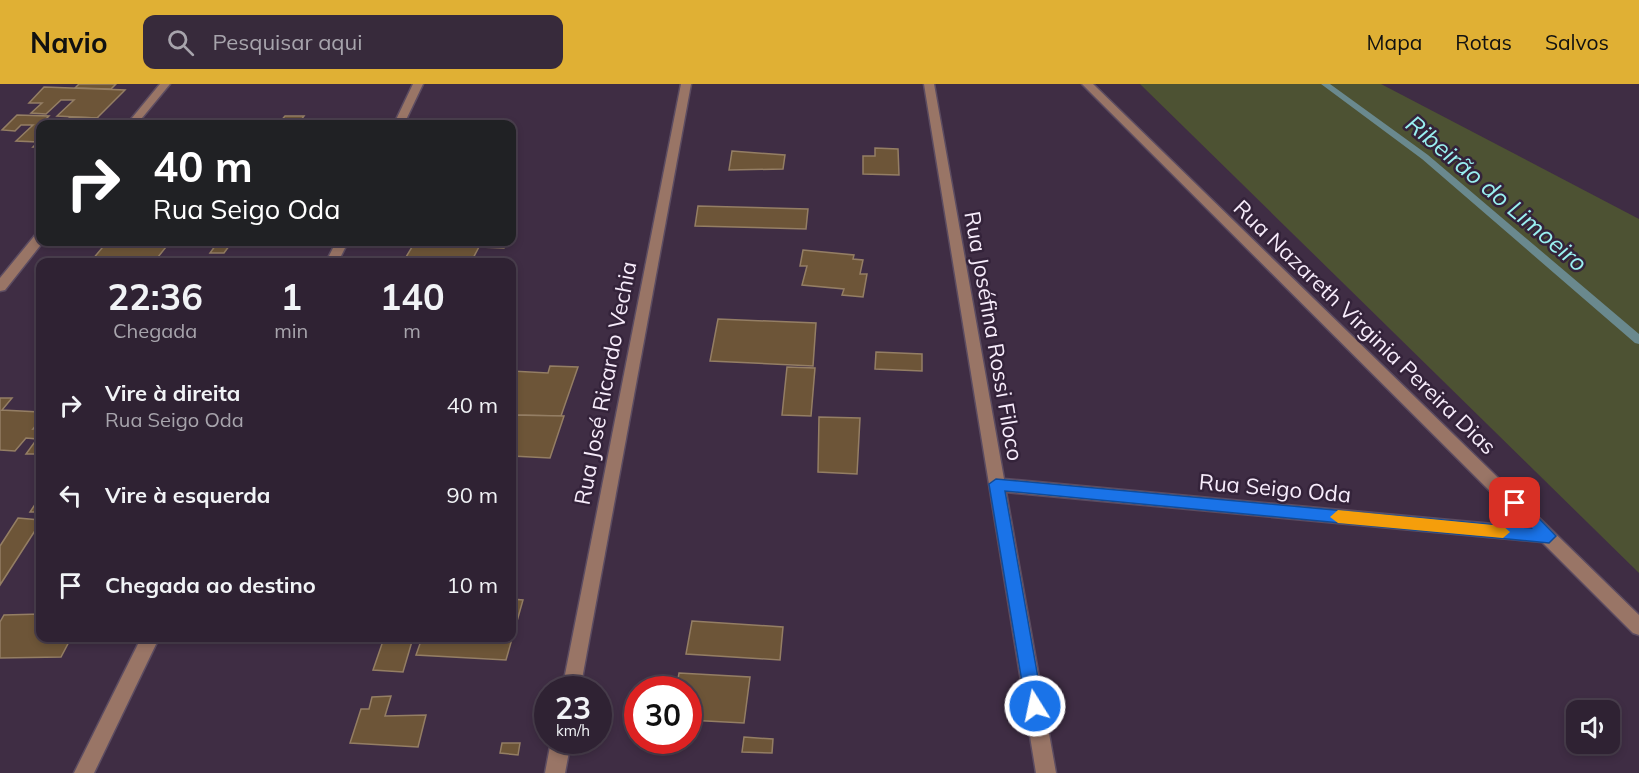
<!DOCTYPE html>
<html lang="pt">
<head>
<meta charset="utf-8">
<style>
	:root { --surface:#2f2233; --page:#372a3b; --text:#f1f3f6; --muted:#a7a4ac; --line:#4a3f4e; --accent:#e0b034 }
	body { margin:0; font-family:Mulish,sans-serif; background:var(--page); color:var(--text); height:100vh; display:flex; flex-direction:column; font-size:22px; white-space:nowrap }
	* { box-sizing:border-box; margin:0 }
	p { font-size:20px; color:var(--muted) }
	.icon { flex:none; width:33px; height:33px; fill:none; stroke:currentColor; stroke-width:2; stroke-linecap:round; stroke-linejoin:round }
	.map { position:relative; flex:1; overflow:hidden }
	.drawer { position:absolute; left:36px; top:174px; width:480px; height:384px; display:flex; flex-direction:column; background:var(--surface); border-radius:12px; box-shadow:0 3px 9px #0003,0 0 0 2px var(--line) }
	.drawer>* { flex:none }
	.hud { position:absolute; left:36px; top:36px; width:480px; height:126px; border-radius:12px; box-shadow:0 3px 9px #0003,0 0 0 2px var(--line); background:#202124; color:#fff; overflow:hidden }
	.controls { position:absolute; left:1566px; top:616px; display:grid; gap:12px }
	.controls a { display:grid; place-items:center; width:54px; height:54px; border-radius:12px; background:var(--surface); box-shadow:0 3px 9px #0003,0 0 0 2px var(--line); font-size:30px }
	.speed { position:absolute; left:534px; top:592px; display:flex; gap:12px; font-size:30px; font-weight:700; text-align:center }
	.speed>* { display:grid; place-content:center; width:78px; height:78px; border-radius:50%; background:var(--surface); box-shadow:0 3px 9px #0003,0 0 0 2px var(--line); line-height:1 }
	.speed small { font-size:15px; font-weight:400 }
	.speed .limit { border:9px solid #d22; background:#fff; color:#111 }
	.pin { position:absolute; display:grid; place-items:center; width:51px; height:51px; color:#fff; margin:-26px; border-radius:12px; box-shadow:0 3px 9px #0006 }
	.me { position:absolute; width:66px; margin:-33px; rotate:350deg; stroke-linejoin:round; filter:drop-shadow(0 0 4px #0008) }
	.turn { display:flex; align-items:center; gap:21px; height:126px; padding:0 18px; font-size:27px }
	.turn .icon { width:78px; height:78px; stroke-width:2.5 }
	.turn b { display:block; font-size:42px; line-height:51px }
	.eta { display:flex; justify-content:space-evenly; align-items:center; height:102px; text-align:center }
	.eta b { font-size:36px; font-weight:700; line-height:42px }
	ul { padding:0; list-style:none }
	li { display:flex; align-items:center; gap:18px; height:90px; padding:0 18px }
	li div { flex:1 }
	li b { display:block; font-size:22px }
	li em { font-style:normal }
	header { display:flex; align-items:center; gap:36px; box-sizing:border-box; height:84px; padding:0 30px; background:var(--accent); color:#111 }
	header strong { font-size:28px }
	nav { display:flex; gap:33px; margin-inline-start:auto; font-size:21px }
	.search { width:420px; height:54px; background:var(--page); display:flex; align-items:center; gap:15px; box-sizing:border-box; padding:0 21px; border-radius:12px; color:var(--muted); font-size:22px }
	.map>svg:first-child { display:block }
</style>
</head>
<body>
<header>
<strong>Navio</strong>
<div class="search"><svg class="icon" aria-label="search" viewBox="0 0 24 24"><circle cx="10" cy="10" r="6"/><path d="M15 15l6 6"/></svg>Pesquisar aqui</div>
<nav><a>Mapa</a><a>Rotas</a><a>Salvos</a></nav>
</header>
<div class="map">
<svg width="1639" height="689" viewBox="0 0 1639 689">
	<rect width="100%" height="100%" fill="#3f2d44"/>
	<path fill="#4d5233" d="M1140,0h241l258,135v354z"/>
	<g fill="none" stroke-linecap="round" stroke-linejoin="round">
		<path fill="#6a898e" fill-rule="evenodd" d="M1321,0h9l98,71 211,179v10l-4,-1 -213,-184z"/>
	</g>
	<g fill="#6d5538" stroke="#947e64" stroke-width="1.5">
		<path d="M79,0h37l-5,5 -36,-1z"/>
		<path d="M44,3l81,3 -28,28 -40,-2 17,-16h-13l-15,14 -15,-1 11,-10h-13z"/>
		<path d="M17,31l32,1 -7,7h7l4,-3 13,1 4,-4 27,1 -7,6h-50v23h-7l5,-5 -22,-1 17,-16h-12l-6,6 -13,-1z"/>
		<path d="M285,32h19l-6,8h-20z"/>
		<path d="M875,64l23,1 1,26 -36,-1v-18h12z"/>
		<path d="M732,67l53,4 -2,14 -54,1z"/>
		<path d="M698,122l110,3 -2,20 -111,-3z"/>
		<path d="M107,158h63l-16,20 -62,-2z"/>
		<path d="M218,158h14l-8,11h-14z"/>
		<path d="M415,158h91l-2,6 -25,-1 -8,15h-68z"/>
		<path d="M803,166l51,5 -1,4 10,1 -3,14h7l-4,23 -21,-2 2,-6 -42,-4 5,-19h-7z"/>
		<path d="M718,235l98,4 -3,43 -103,-5z"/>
		<path d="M876,268l46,2v17l-47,-2z"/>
		<path d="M550,282l28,1 -17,49 -49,-1v-44l36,2z"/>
		<path d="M787,283l28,1 -4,48 -29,-1z"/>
		<path d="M0,314h12l-10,12 38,2v8l-7,9 7,-1v26h-14l11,-15 -11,-1 -11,13 -15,-1z"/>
		<path d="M512,331l52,1 -14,42 -38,-2z"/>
		<path d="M819,333l41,1 -3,56 -39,-2z"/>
		<path d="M40,413v15h-10z"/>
		<path d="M18,434l22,2v3l-40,62v-39z"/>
		<path d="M512,515l11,1 -17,60 -90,-5 6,-17h90z"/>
		<path d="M40,530v24h31l-10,19 -61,1v-36l4,-7z"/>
		<path d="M692,537l91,6 -3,33 -94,-6z"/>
		<path d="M384,554h29l-10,34 -30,-2z"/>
		<path d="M679,589l71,4 -6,46 -56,-3v-30h-12z"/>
		<path d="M391,612l-6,20 41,-1 -8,32 -68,-4 11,-34h8l3,-12z"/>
		<path d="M744,653l29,2 -1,14 -30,-1z"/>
		<path d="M502,659h18l-2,12 -18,-2z"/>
	</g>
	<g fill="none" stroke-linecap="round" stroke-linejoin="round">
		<defs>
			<g id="minor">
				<path d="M160,0h10l-33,40h-10z"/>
				<path d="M413,0h10l-19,40h-10z"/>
				<path d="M681,0h10l-111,606h-18z"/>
				<path d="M924,0h10l70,395 522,48 -444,-443h11l546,531v20l-6,-2 -91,-91 -536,-50 50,281h-20z"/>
				<path d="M40,149v9h3l-38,48 -5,1v-13l36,-44z"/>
				<path d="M336,158h12l-10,20h-12z"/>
				<path d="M141,554h18l-65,135h-20z"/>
				<path d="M551,657h20l-6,32h-20z"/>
			</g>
		</defs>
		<use href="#minor" stroke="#5c4c61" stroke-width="3"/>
		<use href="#minor" fill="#997566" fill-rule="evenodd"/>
	</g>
	<path fill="#1a73e8" stroke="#114b97" stroke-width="1.5" d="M996,395l535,49 -22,-21 -2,-4 2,-4h11l36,37 -7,7 -544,-52 38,215 -2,6 -6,3 -6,-3 -3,-6 -37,-222z"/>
	<path fill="#f59e0b" d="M1338,426l165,16 7,6 -7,6 -165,-15 -8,-6z"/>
	<g text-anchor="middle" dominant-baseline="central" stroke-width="5" stroke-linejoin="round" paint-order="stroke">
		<g font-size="22" fill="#f7ecfb" stroke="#34233a">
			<text transform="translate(1365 243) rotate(44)">Rua Nazareth Virginia Pereira Dias</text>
			<text transform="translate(994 252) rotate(80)">Rua Joséfina Rossi Filoco</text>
			<text transform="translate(605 299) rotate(-79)">Rua José Ricardo Vechia</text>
			<text transform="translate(1275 404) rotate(5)">Rua Seigo Oda</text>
		</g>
		<g font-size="24" font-style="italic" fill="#99f0f0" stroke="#34233a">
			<text transform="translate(1497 109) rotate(40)">Ribeirão do Limoeiro</text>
		</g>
	</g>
</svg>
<div class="controls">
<a><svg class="icon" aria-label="sound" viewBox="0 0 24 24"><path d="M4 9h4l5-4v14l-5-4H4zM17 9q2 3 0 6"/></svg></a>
</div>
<div class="speed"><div>23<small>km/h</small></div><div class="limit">30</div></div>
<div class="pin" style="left:1515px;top:419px;background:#d93025"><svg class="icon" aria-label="arrive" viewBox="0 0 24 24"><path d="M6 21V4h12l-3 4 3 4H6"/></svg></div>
<svg class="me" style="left:1035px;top:622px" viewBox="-20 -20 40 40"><circle r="17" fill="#1a73e8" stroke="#fff" stroke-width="3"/><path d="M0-11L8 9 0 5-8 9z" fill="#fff"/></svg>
<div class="hud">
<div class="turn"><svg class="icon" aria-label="right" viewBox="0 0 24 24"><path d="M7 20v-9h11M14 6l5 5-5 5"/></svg><div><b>40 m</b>Rua Seigo Oda</div></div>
</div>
<section class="drawer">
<div class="eta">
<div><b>22:36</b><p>Chegada</p></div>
<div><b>1</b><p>min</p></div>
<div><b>140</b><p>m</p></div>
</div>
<ul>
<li><svg class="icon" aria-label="right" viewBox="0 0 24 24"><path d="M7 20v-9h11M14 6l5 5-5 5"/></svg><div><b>Vire à direita</b><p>Rua Seigo Oda</p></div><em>40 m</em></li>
<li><svg class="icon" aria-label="left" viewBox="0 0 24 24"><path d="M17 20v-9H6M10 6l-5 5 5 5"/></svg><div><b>Vire à esquerda</b></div><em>90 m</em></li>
<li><svg class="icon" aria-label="arrive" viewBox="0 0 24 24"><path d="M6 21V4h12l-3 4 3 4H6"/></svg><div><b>Chegada ao destino</b></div><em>10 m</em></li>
</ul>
</section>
</div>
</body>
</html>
